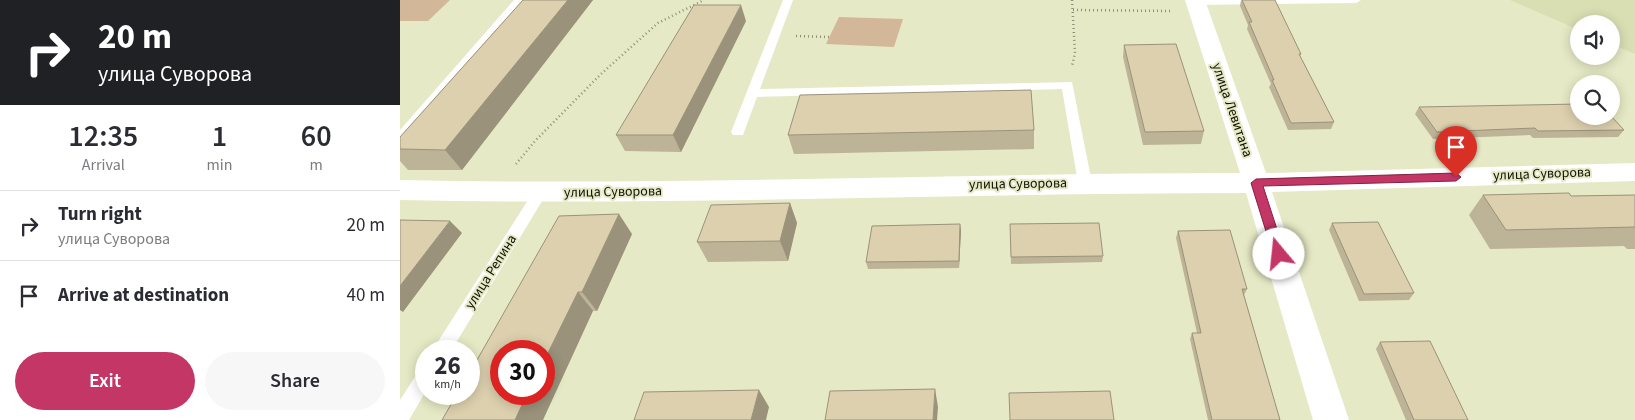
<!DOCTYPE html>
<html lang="en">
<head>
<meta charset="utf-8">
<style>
	:root { --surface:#fff; --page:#f7f7f7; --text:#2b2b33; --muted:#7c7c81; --line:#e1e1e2; --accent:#c33665 }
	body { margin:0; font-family:"Source Sans 3",sans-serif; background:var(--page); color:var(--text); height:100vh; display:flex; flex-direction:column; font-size:19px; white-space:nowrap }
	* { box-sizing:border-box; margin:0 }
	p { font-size:16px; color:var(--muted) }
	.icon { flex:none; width:28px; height:28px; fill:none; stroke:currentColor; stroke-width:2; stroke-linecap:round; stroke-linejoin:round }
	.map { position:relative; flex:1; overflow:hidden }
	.side { display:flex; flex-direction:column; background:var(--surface); width:400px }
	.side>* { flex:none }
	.top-card { background:#202124; color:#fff; overflow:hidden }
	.controls { position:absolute; left:1170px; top:15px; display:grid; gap:10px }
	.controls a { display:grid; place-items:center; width:50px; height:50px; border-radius:50%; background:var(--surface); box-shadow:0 2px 12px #0003; font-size:25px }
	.speed { position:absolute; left:15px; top:340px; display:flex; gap:10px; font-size:25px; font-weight:700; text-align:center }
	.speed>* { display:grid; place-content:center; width:65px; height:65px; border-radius:50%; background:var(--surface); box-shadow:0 2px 12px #0003; line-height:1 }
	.speed small { font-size:12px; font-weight:400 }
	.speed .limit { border:8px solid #d22; background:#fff; color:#111 }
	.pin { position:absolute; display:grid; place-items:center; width:42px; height:42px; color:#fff; margin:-51px -21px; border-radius:50% 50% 50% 0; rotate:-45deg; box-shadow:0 0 5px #0007 }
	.pin .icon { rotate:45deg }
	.me { position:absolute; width:55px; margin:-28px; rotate:343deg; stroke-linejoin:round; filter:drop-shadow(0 0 4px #0008) }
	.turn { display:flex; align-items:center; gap:18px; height:105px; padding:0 15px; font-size:22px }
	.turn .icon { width:65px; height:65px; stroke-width:2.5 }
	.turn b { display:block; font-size:35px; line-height:42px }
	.eta { display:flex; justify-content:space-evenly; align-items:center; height:85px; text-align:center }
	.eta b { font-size:30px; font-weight:600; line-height:35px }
	.action { display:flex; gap:10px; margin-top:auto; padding:10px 15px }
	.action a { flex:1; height:58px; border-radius:30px; background:var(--accent); color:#fff; font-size:20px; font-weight:600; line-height:58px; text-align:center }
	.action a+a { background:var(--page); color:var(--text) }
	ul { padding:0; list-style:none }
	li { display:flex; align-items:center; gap:15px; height:70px; padding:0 15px; border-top:1px solid var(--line) }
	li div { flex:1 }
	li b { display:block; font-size:19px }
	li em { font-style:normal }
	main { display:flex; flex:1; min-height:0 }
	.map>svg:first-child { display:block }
</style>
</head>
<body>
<main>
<section class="side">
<div class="top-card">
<div class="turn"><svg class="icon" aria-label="right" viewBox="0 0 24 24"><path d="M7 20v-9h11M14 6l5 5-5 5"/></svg><div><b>20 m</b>улица Суворова</div></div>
</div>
<div class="eta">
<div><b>12:35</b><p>Arrival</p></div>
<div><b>1</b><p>min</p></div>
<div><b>60</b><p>m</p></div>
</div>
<ul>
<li><svg class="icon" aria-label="right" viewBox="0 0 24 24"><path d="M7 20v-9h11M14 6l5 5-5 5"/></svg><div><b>Turn right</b><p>улица Суворова</p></div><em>20 m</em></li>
<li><svg class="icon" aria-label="arrive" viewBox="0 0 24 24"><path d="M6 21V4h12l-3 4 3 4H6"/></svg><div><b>Arrive at destination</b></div><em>40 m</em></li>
</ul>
<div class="action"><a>Exit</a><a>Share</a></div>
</section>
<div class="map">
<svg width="1235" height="420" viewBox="0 0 1235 420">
	<rect width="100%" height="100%" fill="#e6e9c5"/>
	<path fill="#dadeb3" d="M1110,0h125v54l-24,-10v-20h-32v6z"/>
	<g fill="#d3b799">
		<path d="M0,0h50l-22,21h-28z"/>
		<path d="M439,17l64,2 -9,28 -68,-3z"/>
	</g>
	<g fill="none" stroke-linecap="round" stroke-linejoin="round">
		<g stroke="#8f9177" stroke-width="2.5" stroke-dasharray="1 3" stroke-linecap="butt">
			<path d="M672,0l3,53 -3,13"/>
			<path d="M673,10l98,1"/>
			<path d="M396,36l33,1"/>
			<path d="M116,164l20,-24 65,-66 57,-51 46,-23"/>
		</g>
		<g fill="#fff" fill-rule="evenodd">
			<path d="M114,0h11l-120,142 -5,2v-14z"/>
			<path d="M383,0h10l-33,89 312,-7 20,101 -2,4 -5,1 -5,-1 -2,-4 -16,-94 -305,8 -14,38h-10l-2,-3z"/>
			<path d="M792,0h169l-5,3 -160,2 -4,-1z"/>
			<path d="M140,188l5,1 2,4 -96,158h-19l103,-162z"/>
			<path d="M26,367v24l-17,29h-9v-20l20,-31z"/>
		</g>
		<path fill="#fff" fill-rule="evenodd" d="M785,0h20l61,173 369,-10v18l-363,11 77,228h-36l-67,-227c-282,0 -564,13 -846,7v-20c280,6 560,-7 840,-7z"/>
	</g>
	<g fill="#bdb396">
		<path d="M123,0h70l-131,170h-54l-8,-9v-24z"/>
		<path d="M841,0l60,54 -1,2 34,66 -3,7 -43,1 -19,-43 2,-3 -24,-55 1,-4 -8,-19z"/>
		<path d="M346,21l-65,131 -56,-1 -9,-16z"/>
		<path d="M724,45l80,86 -3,13 -58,1 -20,-88z"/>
		<path d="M1019,107l205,23 -6,7 -85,1 -3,-3 -97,4 -18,-25z"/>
		<path d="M634,130v19l-240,5 -6,-19z"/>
		<path d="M1083,195l88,1 64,-1v54h-8l-3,-3 -134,3 -21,-34z"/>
		<path d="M390,203l7,20 -9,38 -80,1 -11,-20z"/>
		<path d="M932,223l82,70 -5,7 -50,1 -30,-71z"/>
		<path d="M560,224l1,7 -2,37 -91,1 -2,-7z"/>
		<path d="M610,224l93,32 -1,6 -91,2z"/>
		<path d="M778,231l69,58 -3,6 36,125h-72l-18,-81 2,-6h5l-21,-95z"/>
		<path d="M232,234l-35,77h-4l-151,109z"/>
		<path d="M980,342l88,78h-62l-30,-71z"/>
	</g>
	<g fill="#9a927a">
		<path d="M168,0h25l-131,170 -17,-20z"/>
		<path d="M341,5l5,16 -65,131 -8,-17z"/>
		<path d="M390,203l7,20 -9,38 -8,-20z"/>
		<path d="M219,214l13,20 -35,77 -15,-19z"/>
		<path d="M50,221l12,12 -59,79 -3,-2v-24z"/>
		<path d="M560,224l1,7 -2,37v-7z"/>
		<path d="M178,292l15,19 -50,109h-28l12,-26h17v-33z"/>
		<path d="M535,389l3,18 -1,13h-4z"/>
		<path d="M359,390l10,17 -3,13h-15z"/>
	</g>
	<g fill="#dcd0ae" stroke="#9a927a">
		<path d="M123,0h45l-123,150 -45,-1v-12z"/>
		<path d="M842,0h33l26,54h-2l35,68 -43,1 -19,-43h2l-25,-58h3z"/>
		<path d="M294,5h47l-68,130h-57z"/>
		<path d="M776,44l28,87 -59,1 -21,-87z"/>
		<path d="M631,90l3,40 -246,5 12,-40z"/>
		<path d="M1179,104v12h32l13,14 -86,1 -3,-3 -98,4 -18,-25z"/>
		<path d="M1169,193l2,3 64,-1v32l-129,3 -23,-35z"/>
		<path d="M390,203l-10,38 -83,1 14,-37z"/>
		<path d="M219,214l-37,78h-4l-34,69v-10h-43v43h26l-12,26h-73l15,-26h12v-20l90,-158z"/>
		<path d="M0,220l50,1 -50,65z"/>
		<path d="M978,222l36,71 -50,1 -32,-71z"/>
		<path d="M699,223l4,33 -92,1 -1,-33z"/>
		<path d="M560,224l-1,37 -93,1 6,-36z"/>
		<path d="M830,230l17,59h-5l38,131h-68l-20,-87h9l-23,-102z"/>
		<path d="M1030,341l38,79h-54l-34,-78z"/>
		<path d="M535,389l-2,31h-108l5,-29z"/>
		<path d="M359,390l-8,30h-117l10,-28z"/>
		<path d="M710,391l4,29h-104l-1,-27z"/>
	</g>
	<path fill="#c33665" stroke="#7f2342" d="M1056,173l5,4 -5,4 -193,5 22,68 -2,3h-8l-2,-3 -22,-71 5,-4z"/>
	<g text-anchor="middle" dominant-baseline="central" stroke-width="4" stroke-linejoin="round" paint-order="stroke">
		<g font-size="14" fill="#121206" stroke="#e6e9c5">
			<text transform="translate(832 110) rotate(71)">улица Левитана</text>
			<text transform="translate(1142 174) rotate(-2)">улица Суворова</text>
			<text transform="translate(618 184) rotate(-1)">улица Суворова</text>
			<text transform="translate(213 192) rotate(-1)">улица Суворова</text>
			<text transform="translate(91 272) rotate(-58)">улица Репина</text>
		</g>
	</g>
</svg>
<div class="controls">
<a><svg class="icon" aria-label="sound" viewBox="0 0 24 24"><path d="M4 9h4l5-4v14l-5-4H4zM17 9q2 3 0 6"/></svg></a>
<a><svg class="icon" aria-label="search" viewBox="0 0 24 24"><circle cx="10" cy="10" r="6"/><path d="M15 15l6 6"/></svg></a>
</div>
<div class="speed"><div>26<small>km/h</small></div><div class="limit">30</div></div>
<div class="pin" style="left:1056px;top:177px;background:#d93025"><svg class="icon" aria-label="arrive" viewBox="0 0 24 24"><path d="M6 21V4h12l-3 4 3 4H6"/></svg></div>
<svg class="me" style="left:879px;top:254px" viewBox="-20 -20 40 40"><circle r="19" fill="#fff"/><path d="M0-13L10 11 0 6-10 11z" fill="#c33665"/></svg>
</div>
</main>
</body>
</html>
